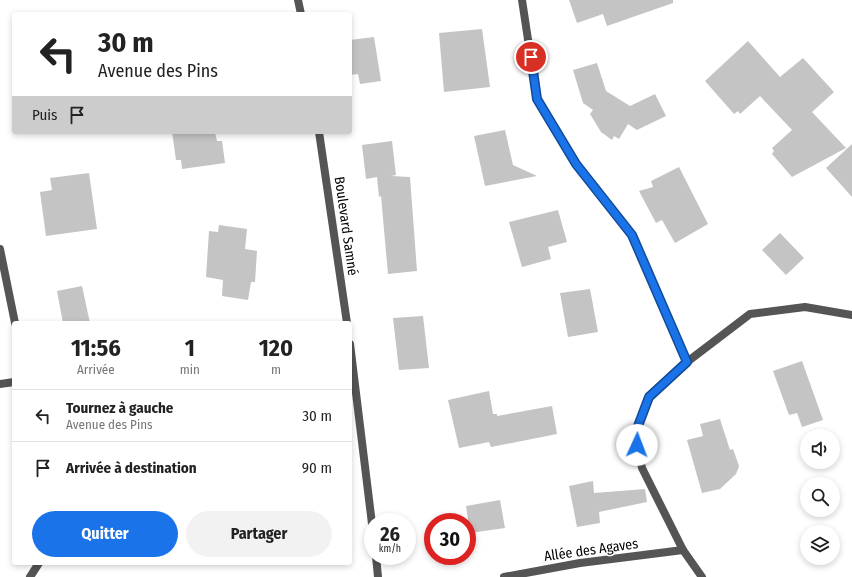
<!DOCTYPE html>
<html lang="fr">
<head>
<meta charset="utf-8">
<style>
	:root { --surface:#fff; --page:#f2f2f2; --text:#222; --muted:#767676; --line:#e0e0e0; --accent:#1a73e8 }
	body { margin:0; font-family:"Fira Sans Condensed",sans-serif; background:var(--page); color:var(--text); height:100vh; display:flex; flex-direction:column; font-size:15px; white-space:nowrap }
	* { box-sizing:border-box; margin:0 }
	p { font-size:13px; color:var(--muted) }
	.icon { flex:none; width:22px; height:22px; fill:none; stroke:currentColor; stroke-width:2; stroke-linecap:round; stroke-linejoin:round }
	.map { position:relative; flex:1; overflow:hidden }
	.sheet { position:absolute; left:12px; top:321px; width:340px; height:244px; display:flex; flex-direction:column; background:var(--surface); border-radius:4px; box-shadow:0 2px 6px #0003 }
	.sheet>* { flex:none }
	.banner { position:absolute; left:12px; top:12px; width:340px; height:122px; border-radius:4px; box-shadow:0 2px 6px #0003; background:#fff; color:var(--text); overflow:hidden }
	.tools { position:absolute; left:800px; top:429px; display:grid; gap:8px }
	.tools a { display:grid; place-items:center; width:40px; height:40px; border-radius:50%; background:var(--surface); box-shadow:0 2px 6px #0003; font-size:20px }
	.speed { position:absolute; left:364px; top:513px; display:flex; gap:8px; font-size:20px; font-weight:700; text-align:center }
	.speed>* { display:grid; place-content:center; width:52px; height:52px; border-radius:50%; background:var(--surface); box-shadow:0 2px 6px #0003; line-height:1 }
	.speed small { font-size:10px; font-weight:400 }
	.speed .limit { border:6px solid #d22; background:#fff; color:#111 }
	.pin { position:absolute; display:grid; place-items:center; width:34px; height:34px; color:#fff; margin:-17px; border:2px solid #fff; border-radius:50%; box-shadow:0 1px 4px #0007 }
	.me { position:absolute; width:44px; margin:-22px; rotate:2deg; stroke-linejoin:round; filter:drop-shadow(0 0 3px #0008) }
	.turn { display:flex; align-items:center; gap:14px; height:84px; padding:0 20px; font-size:18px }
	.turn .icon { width:52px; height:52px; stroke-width:2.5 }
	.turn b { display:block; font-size:28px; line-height:34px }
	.then { display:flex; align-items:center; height:38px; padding:0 20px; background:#0003; gap:8px; font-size:15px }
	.eta { display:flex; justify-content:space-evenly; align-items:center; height:68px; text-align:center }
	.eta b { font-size:24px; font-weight:700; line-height:28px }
	.action { display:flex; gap:8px; margin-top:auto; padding:8px 20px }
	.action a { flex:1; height:46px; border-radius:24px; background:var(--accent); color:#fff; font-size:16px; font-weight:700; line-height:46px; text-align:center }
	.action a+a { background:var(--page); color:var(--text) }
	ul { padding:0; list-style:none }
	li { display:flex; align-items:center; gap:12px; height:52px; padding:0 20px; border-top:1px solid var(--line) }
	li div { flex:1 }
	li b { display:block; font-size:15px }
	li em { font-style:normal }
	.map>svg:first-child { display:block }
</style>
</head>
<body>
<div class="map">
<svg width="852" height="577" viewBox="0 0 852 577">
	<rect width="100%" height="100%" fill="#fff"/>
	<g fill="#c4c4c4">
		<path d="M569,0h104v3l-66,23 -4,-12 -26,9z"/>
		<path d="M482,29l8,58 -46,5 -5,-59z"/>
		<path d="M374,37l7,44 -21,3 -2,-10 -8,1v-35z"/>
		<path d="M748,41l32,36 23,-19 31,34 -22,20 34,36 -54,29 -20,-23 2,-3 -2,-3 20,-18 -32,-34 -20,18 -2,-3 -4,3 -29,-33z"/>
		<path d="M597,63l9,28 24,15 25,-12 11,22 -29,14 -9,-6 -9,15 -5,-3 -2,4 -11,-8 -11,-18 3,-4 -10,-7 -10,-33z"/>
		<path d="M505,130l8,35 24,11 -52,10 -11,-50z"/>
		<path d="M172,132h43l2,9h5l3,22 -43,6 -1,-9h-5z"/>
		<path d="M392,141l4,34 -5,1 19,1 7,94 -29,3 -7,-78 -2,1 -2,-20 -11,2 -4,-34z"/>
		<path d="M852,144v53l-26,-29z"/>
		<path d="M679,167l29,57 -33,19 -13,-23 -6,3 -17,-32 14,-4 -2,-6z"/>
		<path d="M89,173l8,56 -51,7 -6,-44 12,-2 -2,-12z"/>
		<path d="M558,210l9,32 -19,5 3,12 -29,8 -13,-45z"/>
		<path d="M219,225l28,4 -2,20 12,2 -2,31h-4l-3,18 -26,-4 1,-16 -17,-3 3,-46 9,1z"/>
		<path d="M780,233l24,25 -18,17 -24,-25z"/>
		<path d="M82,286l8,37h-27l-6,-32z"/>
		<path d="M590,289l8,43 -30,5 -8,-44z"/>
		<path d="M423,316l6,52 -30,2 -6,-52z"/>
		<path d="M802,361l21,59 -21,7 -5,-14 -8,2 -16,-44z"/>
		<path d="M489,391l4,23h4v2l55,-10 5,28 -66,13 -2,-5 -30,6 -11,-48z"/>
		<path d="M720,419l10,31 3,-1 6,17 -1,3 -2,5 -16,15 -18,4 -15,-53 16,-4 -3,-12z"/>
		<path d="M593,481l1,12 51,-4 2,13 -48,10 1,11 -23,4 -8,-41z"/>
		<path d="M500,500l5,28 -35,5 -4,-27z"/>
	</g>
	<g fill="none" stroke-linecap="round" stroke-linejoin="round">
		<g stroke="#555" stroke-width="8">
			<path d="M298,0l3,14"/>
			<path d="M522,0l15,99 39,65 56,71 55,127"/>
			<path d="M319,132l28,191"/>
			<path d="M0,249l15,74"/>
			<path d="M350,344l23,188"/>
			<path d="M0,384l14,-2"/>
			<path d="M376,556l2,21"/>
			<path d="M30,577l9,-14"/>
			<path d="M504,577l76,-14 103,-13"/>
			<path d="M702,577l-19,-27 -41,-82 -7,-34 14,-37 38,-35 63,-48 55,-7 47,8"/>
		</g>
	</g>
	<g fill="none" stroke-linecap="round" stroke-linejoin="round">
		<defs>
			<path id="route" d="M531,57l6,42 39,65 56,71 55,127 -38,35 -14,37 2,11"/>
		</defs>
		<use href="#route" stroke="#114b97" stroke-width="10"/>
		<use href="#route" stroke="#1a73e8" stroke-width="7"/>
	</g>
	<g text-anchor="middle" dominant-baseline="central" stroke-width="3" stroke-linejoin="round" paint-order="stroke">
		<g font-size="14" fill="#000" stroke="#fff">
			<text transform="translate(346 226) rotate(82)">Boulevard Samné</text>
			<text transform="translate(591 550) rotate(-8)">Allée des Agaves</text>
		</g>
	</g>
</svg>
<div class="tools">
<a><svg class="icon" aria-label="sound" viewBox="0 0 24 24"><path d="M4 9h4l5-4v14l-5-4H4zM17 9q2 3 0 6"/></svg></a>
<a><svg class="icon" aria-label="search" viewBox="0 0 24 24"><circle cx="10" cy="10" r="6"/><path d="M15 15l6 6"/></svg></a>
<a><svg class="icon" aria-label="layers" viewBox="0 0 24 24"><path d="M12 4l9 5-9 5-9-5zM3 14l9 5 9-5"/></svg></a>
</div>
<div class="speed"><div>26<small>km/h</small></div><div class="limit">30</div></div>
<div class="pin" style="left:531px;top:57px;background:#d93025"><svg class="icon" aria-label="arrive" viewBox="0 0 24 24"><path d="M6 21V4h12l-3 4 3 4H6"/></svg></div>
<svg class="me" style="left:637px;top:445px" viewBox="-20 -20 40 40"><circle r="19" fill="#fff"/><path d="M0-13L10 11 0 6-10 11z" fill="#1a73e8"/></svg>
<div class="banner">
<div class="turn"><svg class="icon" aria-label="left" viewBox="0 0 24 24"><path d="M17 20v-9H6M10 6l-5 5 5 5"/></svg><div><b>30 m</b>Avenue des Pins</div></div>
<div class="then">Puis<svg class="icon" aria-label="arrive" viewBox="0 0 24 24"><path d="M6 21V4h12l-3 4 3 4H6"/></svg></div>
</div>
<section class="sheet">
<div class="eta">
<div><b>11:56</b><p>Arrivée</p></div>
<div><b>1</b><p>min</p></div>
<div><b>120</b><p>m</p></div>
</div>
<ul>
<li><svg class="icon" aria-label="left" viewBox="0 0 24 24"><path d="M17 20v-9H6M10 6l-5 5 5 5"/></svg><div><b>Tournez à gauche</b><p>Avenue des Pins</p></div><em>30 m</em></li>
<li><svg class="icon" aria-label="arrive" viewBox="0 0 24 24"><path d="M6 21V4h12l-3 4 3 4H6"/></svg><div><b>Arrivée à destination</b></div><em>90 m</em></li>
</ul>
<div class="action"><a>Quitter</a><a>Partager</a></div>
</section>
</div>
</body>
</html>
